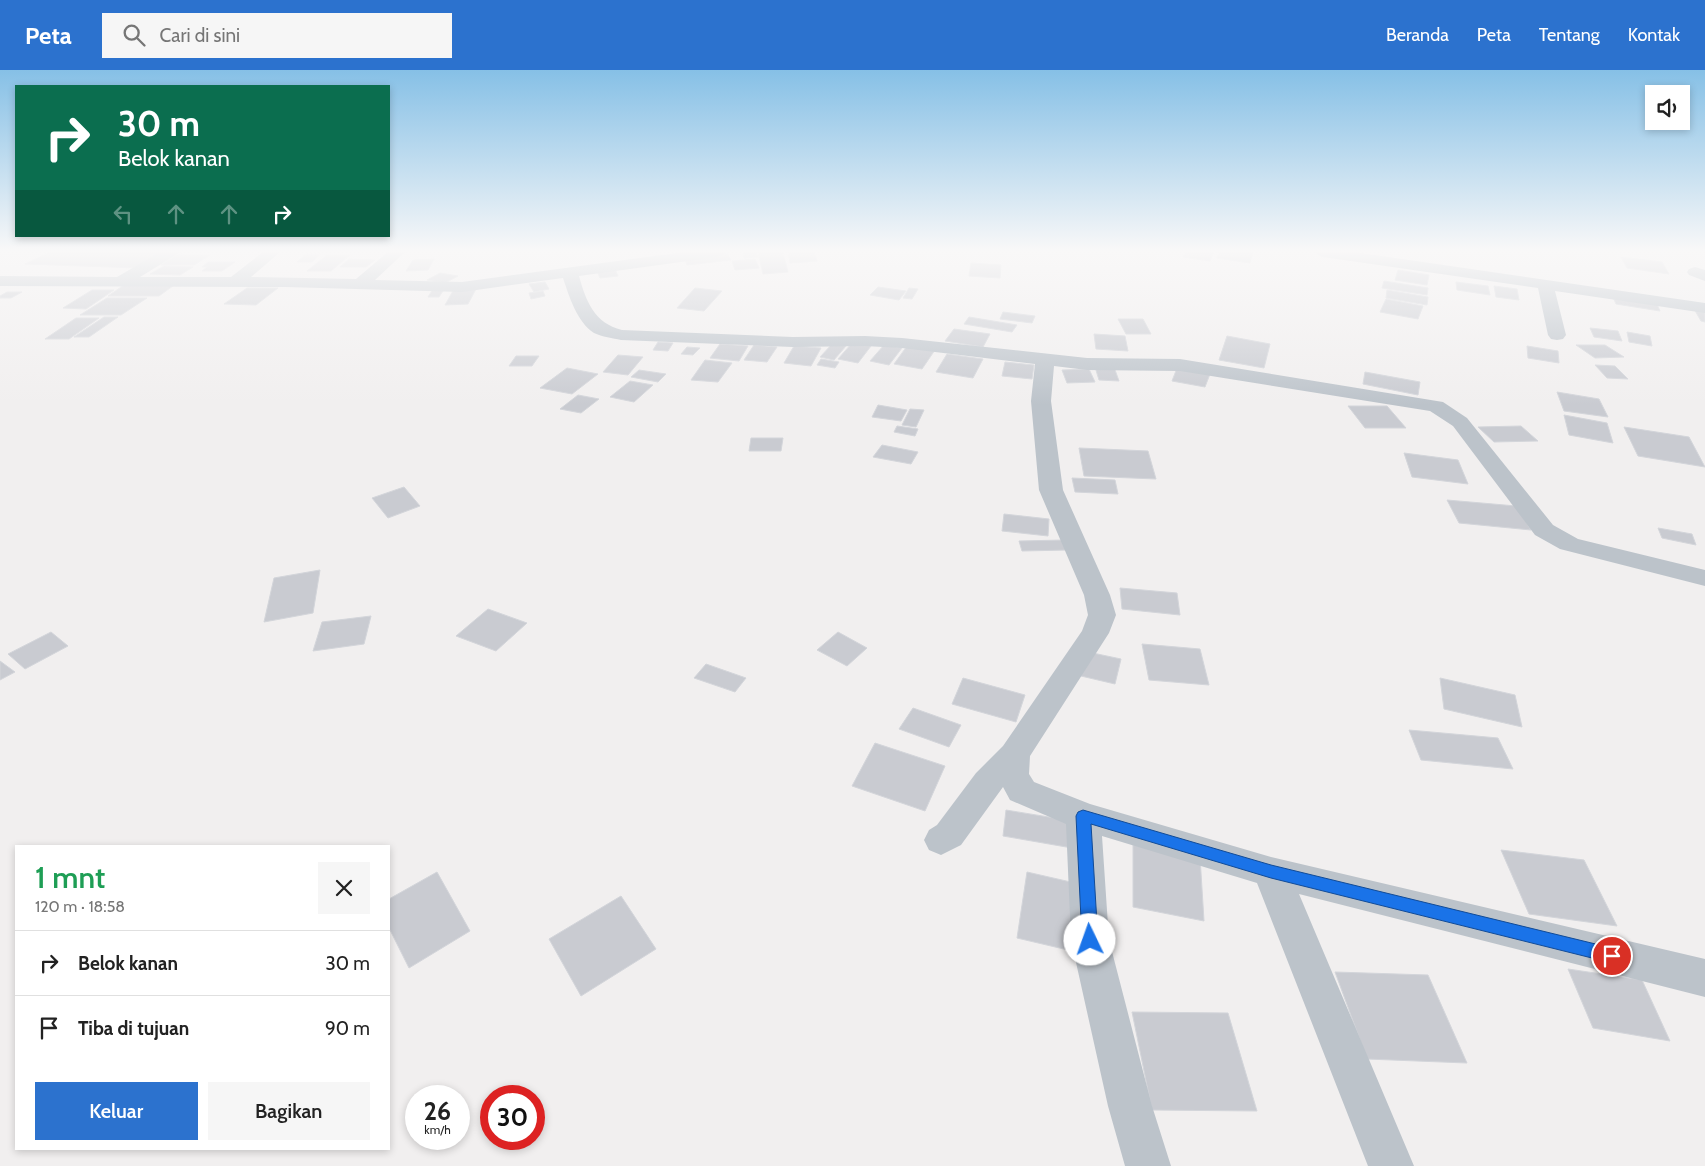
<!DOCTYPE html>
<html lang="id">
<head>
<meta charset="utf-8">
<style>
	:root { --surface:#fff; --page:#f6f6f6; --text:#222; --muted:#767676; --line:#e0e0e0; --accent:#2c72ce }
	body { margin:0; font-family:Cabin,sans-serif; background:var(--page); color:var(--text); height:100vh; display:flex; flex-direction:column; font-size:19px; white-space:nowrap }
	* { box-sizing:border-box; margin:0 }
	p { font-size:16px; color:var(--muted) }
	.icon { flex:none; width:28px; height:28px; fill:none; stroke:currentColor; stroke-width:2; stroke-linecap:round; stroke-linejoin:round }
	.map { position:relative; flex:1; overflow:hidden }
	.side { position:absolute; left:15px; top:775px; width:375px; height:305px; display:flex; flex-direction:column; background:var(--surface); border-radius:0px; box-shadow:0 2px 8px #0003 }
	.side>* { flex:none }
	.banner { position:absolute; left:15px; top:15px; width:375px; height:152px; border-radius:0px; box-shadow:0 2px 8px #0003; background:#0b6e4f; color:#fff; overflow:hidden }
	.fabs { position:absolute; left:1645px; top:15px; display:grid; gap:10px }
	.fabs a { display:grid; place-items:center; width:45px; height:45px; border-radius:0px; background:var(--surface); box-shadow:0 2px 8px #0003; font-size:25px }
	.speed { position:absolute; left:405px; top:1015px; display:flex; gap:10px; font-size:25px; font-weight:700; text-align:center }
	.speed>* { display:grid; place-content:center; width:65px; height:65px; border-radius:50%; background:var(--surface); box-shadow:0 2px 8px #0003; line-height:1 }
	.speed small { font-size:12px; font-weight:400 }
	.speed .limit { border:8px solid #d22; background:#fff; color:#111 }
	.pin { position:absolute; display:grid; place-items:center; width:42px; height:42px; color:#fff; margin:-21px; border:2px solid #fff; border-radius:50%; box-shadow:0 1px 5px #0007 }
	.me { position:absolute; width:55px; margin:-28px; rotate:357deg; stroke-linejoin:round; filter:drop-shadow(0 0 4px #0008) }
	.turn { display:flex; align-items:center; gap:18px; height:105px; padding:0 20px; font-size:22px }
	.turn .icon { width:65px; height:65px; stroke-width:2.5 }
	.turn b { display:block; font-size:35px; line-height:42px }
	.lanes { display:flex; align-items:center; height:48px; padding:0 20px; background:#0003; justify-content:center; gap:25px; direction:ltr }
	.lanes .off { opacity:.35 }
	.round { display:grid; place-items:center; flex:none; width:52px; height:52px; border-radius:0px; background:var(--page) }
	.head { display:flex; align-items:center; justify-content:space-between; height:85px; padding:0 20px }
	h1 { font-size:30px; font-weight:600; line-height:38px; color:#1e9e55 }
	.button { display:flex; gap:10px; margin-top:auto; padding:10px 20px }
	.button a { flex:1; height:58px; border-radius:0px; background:var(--accent); color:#fff; font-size:20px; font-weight:600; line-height:58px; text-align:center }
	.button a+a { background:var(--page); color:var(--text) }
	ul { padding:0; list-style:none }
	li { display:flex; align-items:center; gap:15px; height:65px; padding:0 20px; border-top:1px solid var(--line) }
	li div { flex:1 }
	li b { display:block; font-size:19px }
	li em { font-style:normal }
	header { display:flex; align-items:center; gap:30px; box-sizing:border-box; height:70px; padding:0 25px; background:var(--accent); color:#fff }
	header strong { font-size:24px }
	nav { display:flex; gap:28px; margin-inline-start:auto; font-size:18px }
	.search { width:350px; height:45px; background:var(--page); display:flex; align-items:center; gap:12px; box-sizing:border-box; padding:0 18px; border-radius:0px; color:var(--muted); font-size:19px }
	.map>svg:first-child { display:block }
</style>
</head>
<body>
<header>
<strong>Peta</strong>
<div class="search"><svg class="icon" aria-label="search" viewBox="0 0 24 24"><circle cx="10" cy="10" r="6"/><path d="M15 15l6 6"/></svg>Cari di sini</div>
<nav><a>Beranda</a><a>Peta</a><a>Tentang</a><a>Kontak</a></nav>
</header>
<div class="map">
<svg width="1705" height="1096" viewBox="0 0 1705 1096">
	<rect width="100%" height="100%" fill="#f1efef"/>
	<g fill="#c9cbd1" stroke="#d3d5da">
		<path d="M50,182h118l-30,16 -113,-4z"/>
		<path d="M756,182l2,5 -14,1 -1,-5z"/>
		<path d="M758,182h25l5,20 -25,2z"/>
		<path d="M788,182h26l3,9 -27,2z"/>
		<path d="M1186,182h28l-4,9 -27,-4z"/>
		<path d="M1219,182h34l-3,11 -33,-5z"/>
		<path d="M727,183l4,7 -44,5 -3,-8z"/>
		<path d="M178,184l32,1 -16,10h-33z"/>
		<path d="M306,184h14l-8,8h-15z"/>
		<path d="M327,185h23l-19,16h-24z"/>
		<path d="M1621,187l41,5 7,12 -42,-6z"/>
		<path d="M349,189l26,1 -9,7h-26z"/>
		<path d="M434,189l-6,11 -22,1 7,-11z"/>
		<path d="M755,189l4,9 -24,2 -3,-9z"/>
		<path d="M208,192h27l-13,9h-20l5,-4h-5z"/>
		<path d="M971,193l30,2 -1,13 -31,-2z"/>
		<path d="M164,196l29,1 -13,8 -30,-1z"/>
		<path d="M615,199l3,7 -18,2 -3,-7z"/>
		<path d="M1398,200l31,5 -2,10 -32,-5z"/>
		<path d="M440,203l18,3 -13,7 -18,-3z"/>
		<path d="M1384,211l44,7 -1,7 -45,-7z"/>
		<path d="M545,212l4,7 -15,3 -5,-8z"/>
		<path d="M1456,212l32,4 2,9 -33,-5z"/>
		<path d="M127,213h50l-18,13h-51z"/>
		<path d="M1494,216l23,3 2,11 -23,-3z"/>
		<path d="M878,217l28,4 -7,9 -29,-5z"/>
		<path d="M247,218h31l-22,17 -32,-1z"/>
		<path d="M445,218l-6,9h-11l5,-8z"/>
		<path d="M695,218l27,3 -18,20 -27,-3z"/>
		<path d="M909,218l9,1 -6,10 -9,-1z"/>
		<path d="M454,219h22l-8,15 -23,1z"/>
		<path d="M92,220h22l-28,19 -23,-1z"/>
		<path d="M1387,220l41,7 -1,8 -41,-7z"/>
		<path d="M543,221l2,5 -14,3 -2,-6z"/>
		<path d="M7,222h15l-11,6h-11v-2z"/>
		<path d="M1612,225l44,7 4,9 -44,-7z"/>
		<path d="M107,228h40l-26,17h-41z"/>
		<path d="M1386,229l37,7 -5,13 -38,-7z"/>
		<path d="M1694,239l11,1v12l-4,-1z"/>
		<path d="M1003,242l32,4 -3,7 -32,-4z"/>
		<path d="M104,247h14l-29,20h-15z"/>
		<path d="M969,247l48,8 -5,7 -48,-8z"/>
		<path d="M76,248h23l-30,21h-24z"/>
		<path d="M1118,249h25l8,15h-25z"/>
		<path d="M1590,258l28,3 4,10 -28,-4z"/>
		<path d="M954,259l36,5 -7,13 -38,-6z"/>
		<path d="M1627,262l23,4 2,10 -23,-4z"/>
		<path d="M1094,264l31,2 3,15 -32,-2z"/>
		<path d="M1227,266l43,8 -6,24 -45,-8z"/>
		<path d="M658,272l15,1 -5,8 -15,-1z"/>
		<path d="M852,273l19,3 -13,17 -20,-4z"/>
		<path d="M720,274l28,2 -9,15 -29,-3z"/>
		<path d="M832,274l14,2 -12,14 -14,-3z"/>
		<path d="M754,275l23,2 -10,15 -23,-2z"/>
		<path d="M884,275l18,3 -13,17 -19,-4z"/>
		<path d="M1576,275h29l19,12 -29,1z"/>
		<path d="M794,276l27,2 -10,18 -27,-3z"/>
		<path d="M907,276l28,4 -13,19 -28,-5z"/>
		<path d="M1527,276l31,5 1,12 -31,-5z"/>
		<path d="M687,277l13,1 -7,7 -12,-1z"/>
		<path d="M947,284l36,5 -10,19 -37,-6z"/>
		<path d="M618,285l25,2 -15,18 -25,-3z"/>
		<path d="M516,286h23l-7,10h-23z"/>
		<path d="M821,289l18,3 -4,6 -18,-3z"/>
		<path d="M705,290l27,3 -14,19 -27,-2z"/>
		<path d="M1005,292l29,3 -2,14 -30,-3z"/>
		<path d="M1595,295l20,1 13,13 -21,-1z"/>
		<path d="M1095,297h19l5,14 -20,-1z"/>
		<path d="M567,298l31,6 -26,20 -32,-6z"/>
		<path d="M1177,298l33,6 -5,13 -33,-6z"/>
		<path d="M1089,299l6,13 -28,1 -5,-13z"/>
		<path d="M639,300l27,4 -8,8 -27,-5z"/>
		<path d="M1365,302l55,10 -2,13 -55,-11z"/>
		<path d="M630,311l23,4 -19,17 -24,-5z"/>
		<path d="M1557,322l42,7 9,18 -44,-6z"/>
		<path d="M578,325l21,4 -18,14 -21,-4z"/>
		<path d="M878,335l29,5 -6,11 -29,-4z"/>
		<path d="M1348,336h39l19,22h-41z"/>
		<path d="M910,339l14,1 -8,17 -14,-2z"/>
		<path d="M1564,345l43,8 6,20 -44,-8z"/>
		<path d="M897,356l21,3 -3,7 -21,-4z"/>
		<path d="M1521,356l17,15 -44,1 -16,-15z"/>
		<path d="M1624,357l65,10 16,30 -67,-11z"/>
		<path d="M751,368h32l-2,13h-32z"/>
		<path d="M882,375l36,7 -7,12 -38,-7z"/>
		<path d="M1079,378l69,3 8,28 -72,-3z"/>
		<path d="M1404,383l54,7 10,24 -56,-7z"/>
		<path d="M1072,408l43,2 3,14 -43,-2z"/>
		<path d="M404,417l16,19 -32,12 -16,-20z"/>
		<path d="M1447,430l69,6 15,24 -72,-7z"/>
		<path d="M1004,444l45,5 -1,17 -46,-5z"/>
		<path d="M1658,458l34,6 4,11 -34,-7z"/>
		<path d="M1064,470l3,10 -45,1 -3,-10z"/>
		<path d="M320,500l-7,43 -49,9 10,-44z"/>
		<path d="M1120,518l57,5 3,22 -58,-6z"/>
		<path d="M488,539l39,14 -31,28 -40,-15z"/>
		<path d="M371,546l-7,28 -51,7 9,-29z"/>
		<path d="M51,562l17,14 -43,23 -17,-15z"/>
		<path d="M838,562l29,16 -20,18 -30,-16z"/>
		<path d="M1142,574l58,5 9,36 -60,-5z"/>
		<path d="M1088,582l33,7 -6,25 -34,-8z"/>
		<path d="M0,591l15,11 -15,8z"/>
		<path d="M706,594l40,14 -11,14 -41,-14z"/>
		<path d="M963,608l62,17 -9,27 -64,-18z"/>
		<path d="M1440,608l75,17 7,32 -78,-18z"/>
		<path d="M913,638l48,17 -12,22 -50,-18z"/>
		<path d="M1409,660l89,8 15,31 -92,-9z"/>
		<path d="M875,673l70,23 -20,45 -73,-25z"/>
		<path d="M1006,740l67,11 -1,27 -69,-12z"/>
		<path d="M1133,775l67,12 4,64 -71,-14z"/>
		<path d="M1501,780l83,10 33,66 -88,-12z"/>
		<path d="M437,802l33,59 -61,37 -20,-40v-29z"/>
		<path d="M1027,802l48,11 -7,67 -51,-12z"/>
		<path d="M621,826l35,53 -75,47 -32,-57z"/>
		<path d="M1568,899l74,11 28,61 -77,-13z"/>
		<path d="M1335,902l93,3 39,88 -100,-4z"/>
		<path d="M1132,942l96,1 29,98 -105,-1z"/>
	</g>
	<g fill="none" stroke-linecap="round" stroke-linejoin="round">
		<g fill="#bcc3ca" fill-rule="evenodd">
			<path d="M160,182h19l-3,3 -36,22h91l32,-25h17l-29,25 105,2 32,-27h17l-30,28 87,2 222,-30h41l-3,3 -5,2 -138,19c7,25 15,47 43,54l171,7 72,-1 37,2 185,20 93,1 263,43 24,16 86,107 25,14 127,31v16l-145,-37 -25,-14 -82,-109 -23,-15 -250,-40 -93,-1 -33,-4 -3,35 12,89 47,105 6,20 -7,18 -79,123 -1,18 5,8 56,22 181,53 434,102v38l-406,-103 115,272h-46l-111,-283 -155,-47 7,104 43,166 19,60h-46l-17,-60 -37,-166 -5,-116 -56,-24 -7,-13 -42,58 -20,10 -12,-5 -5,-10 5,-10 8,-5 39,-52 27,-27 79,-115 6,-16 -4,-20 -45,-105 -8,-89 4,-37 -133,-16 -37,-2 -72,1 -172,-7c-8,-2 -19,-3 -27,-7 -17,-11 -25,-37 -31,-55l-101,14 -177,-5 -285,-1v-10l117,1z"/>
			<path d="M1315,182h39l351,51v10l-150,-22 11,44 -3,4 -6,1 -6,-1 -3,-4 -10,-47 -215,-31 -5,-2z"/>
			<path d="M1695,197l10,3v11l-16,-6 -2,-3 2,-3z"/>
		</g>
	</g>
	<linearGradient id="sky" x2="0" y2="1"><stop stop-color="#86c0e6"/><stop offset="0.54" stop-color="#f9f8f8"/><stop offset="1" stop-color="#f9f8f8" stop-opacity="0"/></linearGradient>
	<rect width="1705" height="335" fill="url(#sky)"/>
	<path fill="#1a73e8" stroke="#114b97" d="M1083,740l188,55 341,83 6,2 2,6 -2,5 -6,2 -341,-85 -180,-54 7,116 -2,5 -6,3 -5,-3 -3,-5 -6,-124 2,-4z"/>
</svg>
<div class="fabs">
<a><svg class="icon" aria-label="sound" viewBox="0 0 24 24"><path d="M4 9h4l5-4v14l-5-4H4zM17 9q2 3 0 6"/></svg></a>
</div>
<div class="speed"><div>26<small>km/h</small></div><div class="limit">30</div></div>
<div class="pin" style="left:1612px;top:886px;background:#d93025"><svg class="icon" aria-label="arrive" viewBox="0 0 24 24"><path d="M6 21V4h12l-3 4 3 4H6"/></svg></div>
<svg class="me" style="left:1090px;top:870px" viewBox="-20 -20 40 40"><circle r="19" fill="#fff"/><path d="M0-13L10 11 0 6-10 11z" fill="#1a73e8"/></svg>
<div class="banner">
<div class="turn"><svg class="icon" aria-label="right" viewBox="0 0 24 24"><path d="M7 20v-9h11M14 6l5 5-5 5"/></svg><div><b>30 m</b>Belok kanan</div></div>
<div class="lanes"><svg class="icon off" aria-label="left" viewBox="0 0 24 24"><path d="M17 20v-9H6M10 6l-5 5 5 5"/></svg><svg class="icon off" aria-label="ahead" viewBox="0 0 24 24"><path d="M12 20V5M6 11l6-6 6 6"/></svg><svg class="icon off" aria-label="ahead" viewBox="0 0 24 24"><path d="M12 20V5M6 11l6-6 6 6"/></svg><svg class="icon" aria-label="right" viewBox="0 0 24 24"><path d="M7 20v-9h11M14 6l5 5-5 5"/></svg></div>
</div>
<section class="side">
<div class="head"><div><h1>1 mnt</h1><p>120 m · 18:58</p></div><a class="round"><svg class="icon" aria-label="close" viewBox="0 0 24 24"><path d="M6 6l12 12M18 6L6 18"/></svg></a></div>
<ul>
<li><svg class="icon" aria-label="right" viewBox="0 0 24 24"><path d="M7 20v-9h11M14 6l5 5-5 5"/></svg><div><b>Belok kanan</b></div><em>30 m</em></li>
<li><svg class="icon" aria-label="arrive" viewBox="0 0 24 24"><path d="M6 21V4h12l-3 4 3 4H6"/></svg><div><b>Tiba di tujuan</b></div><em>90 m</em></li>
</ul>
<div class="button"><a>Keluar</a><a>Bagikan</a></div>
</section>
</div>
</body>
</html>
